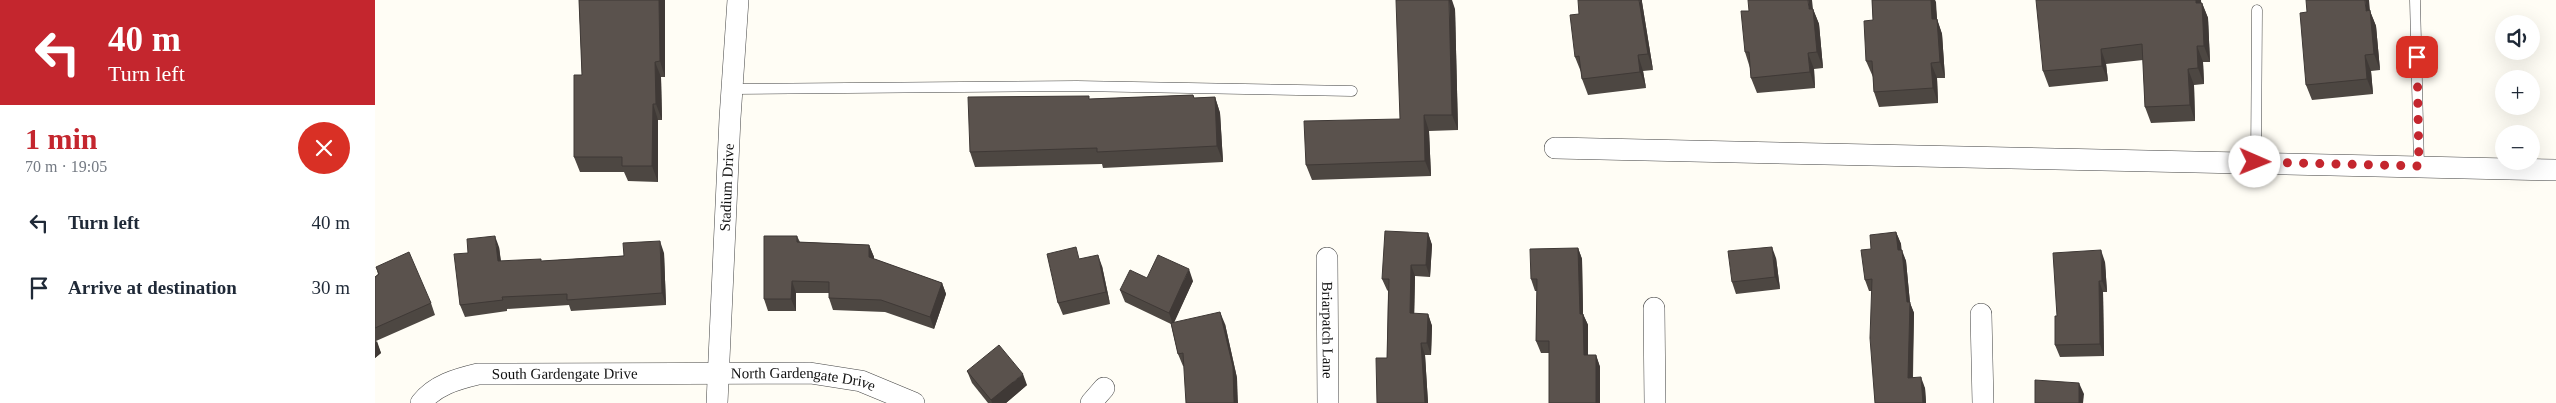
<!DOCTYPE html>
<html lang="en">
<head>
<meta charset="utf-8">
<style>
	:root { --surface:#fff; --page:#f2f2f3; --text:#1f2937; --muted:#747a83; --accent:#c4262e }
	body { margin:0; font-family:"Times New Roman",serif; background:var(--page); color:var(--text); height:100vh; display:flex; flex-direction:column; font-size:19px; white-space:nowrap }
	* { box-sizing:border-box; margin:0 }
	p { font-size:16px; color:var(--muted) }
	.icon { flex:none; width:28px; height:28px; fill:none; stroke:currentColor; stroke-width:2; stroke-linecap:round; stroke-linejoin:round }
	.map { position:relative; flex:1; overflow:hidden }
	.drawer { display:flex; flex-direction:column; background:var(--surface); width:375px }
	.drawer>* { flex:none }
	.top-card { background:#c4262e; color:#fff; overflow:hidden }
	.buttons { position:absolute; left:2120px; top:15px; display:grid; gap:10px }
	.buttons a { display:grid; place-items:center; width:45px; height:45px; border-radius:50%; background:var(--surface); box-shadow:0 5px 20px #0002; font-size:25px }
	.pin { position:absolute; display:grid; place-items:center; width:42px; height:42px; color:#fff; margin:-21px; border-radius:10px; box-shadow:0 2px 8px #0006 }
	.me { position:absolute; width:55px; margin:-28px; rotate:91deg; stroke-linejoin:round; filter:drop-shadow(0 0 4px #0008) }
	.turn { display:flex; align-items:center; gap:18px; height:105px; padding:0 25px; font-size:22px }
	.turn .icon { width:65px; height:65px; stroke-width:2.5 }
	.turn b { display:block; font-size:35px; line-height:42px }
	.round { display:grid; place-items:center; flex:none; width:52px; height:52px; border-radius:26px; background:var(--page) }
	.overview { display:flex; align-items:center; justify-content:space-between; height:85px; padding:0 25px }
	h1 { font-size:30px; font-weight:600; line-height:38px; color:var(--accent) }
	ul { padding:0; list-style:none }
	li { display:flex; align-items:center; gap:15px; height:65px; padding:0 25px }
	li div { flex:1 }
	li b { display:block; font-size:19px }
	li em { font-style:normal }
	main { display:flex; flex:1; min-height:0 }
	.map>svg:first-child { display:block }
</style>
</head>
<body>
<main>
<section class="drawer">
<div class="top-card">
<div class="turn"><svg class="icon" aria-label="left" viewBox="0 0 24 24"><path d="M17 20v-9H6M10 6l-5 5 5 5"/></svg><div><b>40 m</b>Turn left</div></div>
</div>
<div class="overview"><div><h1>1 min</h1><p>70 m · 19:05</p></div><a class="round" style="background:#d93025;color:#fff"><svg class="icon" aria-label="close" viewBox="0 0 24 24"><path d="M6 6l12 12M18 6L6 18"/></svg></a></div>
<ul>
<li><svg class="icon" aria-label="left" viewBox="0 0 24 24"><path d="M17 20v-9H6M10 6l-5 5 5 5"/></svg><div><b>Turn left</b></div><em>40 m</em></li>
<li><svg class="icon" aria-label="arrive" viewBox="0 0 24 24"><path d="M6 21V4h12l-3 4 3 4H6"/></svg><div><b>Arrive at destination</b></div><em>30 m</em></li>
</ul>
</section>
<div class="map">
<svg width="2181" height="403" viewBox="0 0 2181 403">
	<rect width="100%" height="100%" fill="#fffdf5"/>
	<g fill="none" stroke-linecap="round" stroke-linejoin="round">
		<defs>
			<g id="lane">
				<path d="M2040,0l4,166"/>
				<path d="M357,89l345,-3 275,5"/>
				<path d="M1881,162l1,-152"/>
			</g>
			<g id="street">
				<path d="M1180,148l1001,22"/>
				<path id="s1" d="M952,258l1,145"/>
				<path d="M1279,308l1,95"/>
				<path d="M1606,314l2,89"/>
				<path id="s2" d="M46,403c14,-18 36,-24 57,-29l332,-1 51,8 53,22"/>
				<path id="s3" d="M342,403l13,-285 8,-118"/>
				<path d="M716,403l13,-15"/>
			</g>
		</defs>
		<use href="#lane" stroke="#444" stroke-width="11"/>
		<use href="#street" stroke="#444" stroke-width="22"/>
		<use href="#lane" stroke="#fff" stroke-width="10"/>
		<use href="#street" stroke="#fff" stroke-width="21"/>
	</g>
	<g fill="#4d4742">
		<path d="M204,0h86v77h-4l1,43h-4v62l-30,-1 -4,-9h-44l-6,-15 8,-82z"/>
		<path d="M1497,0h63l2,19 5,15 3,44h-8l1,25 -59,4 -5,-15 -1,-15 -7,-16 7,-41z"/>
		<path d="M1267,2l11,68 -10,1 3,17 -58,7 -6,-16 -1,-7 -6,-15 4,-43z"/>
		<path d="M1827,3l6,15 2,44h-7l1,22 -10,1 1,36 -44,2 -6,-16 -2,-47 -37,4 2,17 -59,6 -6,-16z"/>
		<path d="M1080,9l3,121 -29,1 2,45 -119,4 -6,-15 94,-46z"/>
		<path d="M1438,9l6,15 4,44 -9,1 1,19 -58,5 -6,-15 -1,-10 -5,-16 4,-41z"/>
		<path d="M1995,11l6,15 4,44 -9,1 2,23 -61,6 -6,-15z"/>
		<path d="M818,95l1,3 21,-1 5,16 3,49 -120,6 -1,-4 -127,3 -5,-15 120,-53z"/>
		<path d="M1521,232l5,12v6l5,11 4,42 4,10 -1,64 12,11 1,15h-51l-3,-112h-3l-4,-11 6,-31z"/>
		<path d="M1053,233l4,12 -2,32 -15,-1 -1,38h14l4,12 -1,29h-6l3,48h-51l10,-45 1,-67 -1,-1 -5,-11z"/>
		<path d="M422,236l3,6 69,3 5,12v2l68,24 4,11 -12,35 -49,-17 -52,-2 -4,-12v-5h-33v18h-28l-4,-12z"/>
		<path d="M124,247l2,14h41l122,-8 2,52 -95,6 -2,-6 -62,4v2l-42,6 -5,-12 8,-52z"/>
		<path d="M1203,248l4,11 1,55 5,11v30h8l4,12v36h-51v-50h-8l-5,-12 1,-50h-2l-4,-12z"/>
		<path d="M706,258l21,8 8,38 -47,11 -5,-12z"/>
		<path d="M1401,258l4,31 -44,5 -4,-12z"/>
		<path d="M1730,262l2,30h-4l1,64 -44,1 -5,-12 2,-29z"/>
		<path d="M1,267l55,36 4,12 -59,26 5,12 -6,5v-81l3,-3z"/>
		<path d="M772,278l46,3 -19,42 51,1 12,54 -54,-12 -5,-12 -7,-30 -46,-22 -5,-12z"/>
		<path d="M592,371l60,14 -21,18h-18l-16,-20z"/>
	</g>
	<g fill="#3f3936">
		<path d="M284,0h6v77l-5,-16z"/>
		<path d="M1074,0h3l3,9 3,121 -6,-15z"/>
		<path d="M1264,0h3v2l11,68 -5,-16z"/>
		<path d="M1433,0h4l2,19 -1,-10 6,15 4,44 -6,-16 -8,-43z"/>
		<path d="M1556,0h4l1,2 1,17 5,15 3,44 -5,-16 -8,-43z"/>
		<path d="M1821,0h5l1,19 -6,-16z"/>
		<path d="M1990,0h4l1,11 6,15 4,44 -6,-16 -8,-43z"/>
		<path d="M1827,3l6,15 2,44 -6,-16z"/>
		<path d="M1822,46l6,16 1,22 -6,-16z"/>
		<path d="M1726,49l5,15 2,17 -6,-15z"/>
		<path d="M1433,53l6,16 1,19 -5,-16z"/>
		<path d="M1263,55l5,16 3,17 -6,-16z"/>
		<path d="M1990,55l6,16 2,23 -6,-15z"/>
		<path d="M280,62l6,15 1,43 -6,-16z"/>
		<path d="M1556,63l6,15 1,25 -5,-15z"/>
		<path d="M1813,69l6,16 1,36 -5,-16z"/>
		<path d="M840,97l5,16 3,49 -6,-16z"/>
		<path d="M278,104l5,16v62l-6,-16z"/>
		<path d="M1049,115l5,16 2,45 -6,-15z"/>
		<path d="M1521,232l5,12 2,17 -5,-11z"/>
		<path d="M1053,233l4,12 -2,32 -4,-12z"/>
		<path d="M120,236l4,11 3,25 -4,-11z"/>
		<path d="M285,241l4,12 2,52 -4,-12z"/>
		<path d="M494,245l5,12 -1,12 -4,-12z"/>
		<path d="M1397,247l4,11 4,31 -5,-12z"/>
		<path d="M1203,248l4,11 1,55 5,11v42l-4,-12 -4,-41z"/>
		<path d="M1527,250l4,11 4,42 4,10 -2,76 -4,-11 -1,-76z"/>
		<path d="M1726,250l4,12 2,30 -5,-11z"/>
		<path d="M723,255l4,11 8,38 -4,-12z"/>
		<path d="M1036,265l4,11 -1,49 -4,-12z"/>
		<path d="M814,269l4,12 -20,43 -4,-11z"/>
		<path d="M417,281l4,12v18l-5,-12z"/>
		<path d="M1724,281l4,11 1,64 -4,-12z"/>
		<path d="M567,283l4,11 -12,35 -4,-12z"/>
		<path d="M845,312l5,12 12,54 1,25h-4z"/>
		<path d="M1053,314l4,12 -1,29 -4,-12z"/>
		<path d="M2,341l4,12 -6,5v-15z"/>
		<path d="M1046,343l4,12 3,48h-3z"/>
		<path d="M1221,355l4,12v36h-4z"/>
		<path d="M648,374l4,11 -21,18h-14l-1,-3z"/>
		<path d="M1546,377l4,11 1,15h-3z"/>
		<path d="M1704,383l5,11 -1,9h-4z"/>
	</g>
	<g fill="#5a524d" stroke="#3f3936">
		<path d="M204,0h80l1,61 -5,1 1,42h-3l-1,62h-30v-9h-48v-82h8z"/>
		<path d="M1021,0h53l3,115h-28l1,46 -119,4 -2,-44 96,-2z"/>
		<path d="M1203,0h61l9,54 -10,1 2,17 -58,7 -3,-23 -4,1 -5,-42 9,-1z"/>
		<path d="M1373,0h60l1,9h4l4,43 -9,1 2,19 -59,6 -2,-26h-4l-4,-41h8z"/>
		<path d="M1497,0h59l1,19h5l3,43 -9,1 2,25 -59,4 -2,-31h-6l-2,-40 9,-1z"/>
		<path d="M1661,0h160v3h6l2,43h-7l1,22 -10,1 2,36 -45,2 -3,-63 -41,5 1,17 -59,5z"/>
		<path d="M1931,0h59l1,11 4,-1 4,44 -9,1 2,24 -61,6 -6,-72 7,-1z"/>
		<path d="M818,95l1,3 21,-1 2,49 -120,6v-4l-127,4 -2,-55 121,-1v3z"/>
		<path d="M1010,231l43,2 -2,32h-15l-1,48 18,1 -1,29h-6l4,60h-48l-1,-45h11l2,-79h-7z"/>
		<path d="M1521,232l2,18h4l5,52h3l-2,76 13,-1 2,26h-48l-5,-65 2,-59 -7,1 -4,-30 10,-1 -1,-14z"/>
		<path d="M120,236l3,25 43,-2v2l83,-5 -1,-13 37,-2 2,52 -95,7v-6l-65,3 1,3 -43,5 -6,-51 14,-1 -1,-14z"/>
		<path d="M389,236h33v6l72,3v12l73,26 -12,34 -49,-17 -52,-2v-16l-37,-1 -1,18h-27z"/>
		<path d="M701,247l3,12 19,-4 8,37 -48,11 -11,-49z"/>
		<path d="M1397,247l3,30 -43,5 -4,-31z"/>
		<path d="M1203,248l2,66h3l1,41h12v48h-47v-62h-13l1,-62h-6l-1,-30z"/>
		<path d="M1726,250l1,31h-3l1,63 -45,1v-29h2l-4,-63z"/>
		<path d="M34,252l22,51 -56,25v-51l4,-3 -3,-7z"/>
		<path d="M783,255l31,14 -20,44 -49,-23 10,-20 17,8z"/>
		<path d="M845,312l13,55 1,36h-48l-3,-50 -5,1 -7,-31z"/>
		<path d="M624,345l24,29 -32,26 -24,-29z"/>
		<path d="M1660,380l44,3v20h-44z"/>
	</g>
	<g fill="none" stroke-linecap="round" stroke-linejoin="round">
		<path stroke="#c4262e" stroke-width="9" stroke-dasharray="0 16.2" d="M1880,162l164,4 -2,-109"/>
	</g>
	<g text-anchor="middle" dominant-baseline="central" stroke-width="5" stroke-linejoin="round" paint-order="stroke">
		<g font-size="15" fill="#111" stroke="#fff">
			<text stroke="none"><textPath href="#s3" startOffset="216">Stadium Drive</textPath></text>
			<text stroke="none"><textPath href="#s1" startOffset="72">Briarpatch Lane</textPath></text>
			<text stroke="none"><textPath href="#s2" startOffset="152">South Gardengate Drive</textPath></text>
			<text stroke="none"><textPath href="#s2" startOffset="391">North Gardengate Drive</textPath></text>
		</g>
	</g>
</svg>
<div class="buttons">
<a><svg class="icon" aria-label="sound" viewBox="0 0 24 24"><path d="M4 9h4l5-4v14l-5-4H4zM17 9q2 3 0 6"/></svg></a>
<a>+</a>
<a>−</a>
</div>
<div class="pin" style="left:2042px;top:57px;background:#d93025"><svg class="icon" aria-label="arrive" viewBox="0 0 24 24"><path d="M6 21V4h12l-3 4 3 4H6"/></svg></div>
<svg class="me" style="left:1880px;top:162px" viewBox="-20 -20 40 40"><circle r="19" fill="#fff"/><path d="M0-13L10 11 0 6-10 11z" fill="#c4262e"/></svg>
</div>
</main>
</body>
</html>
